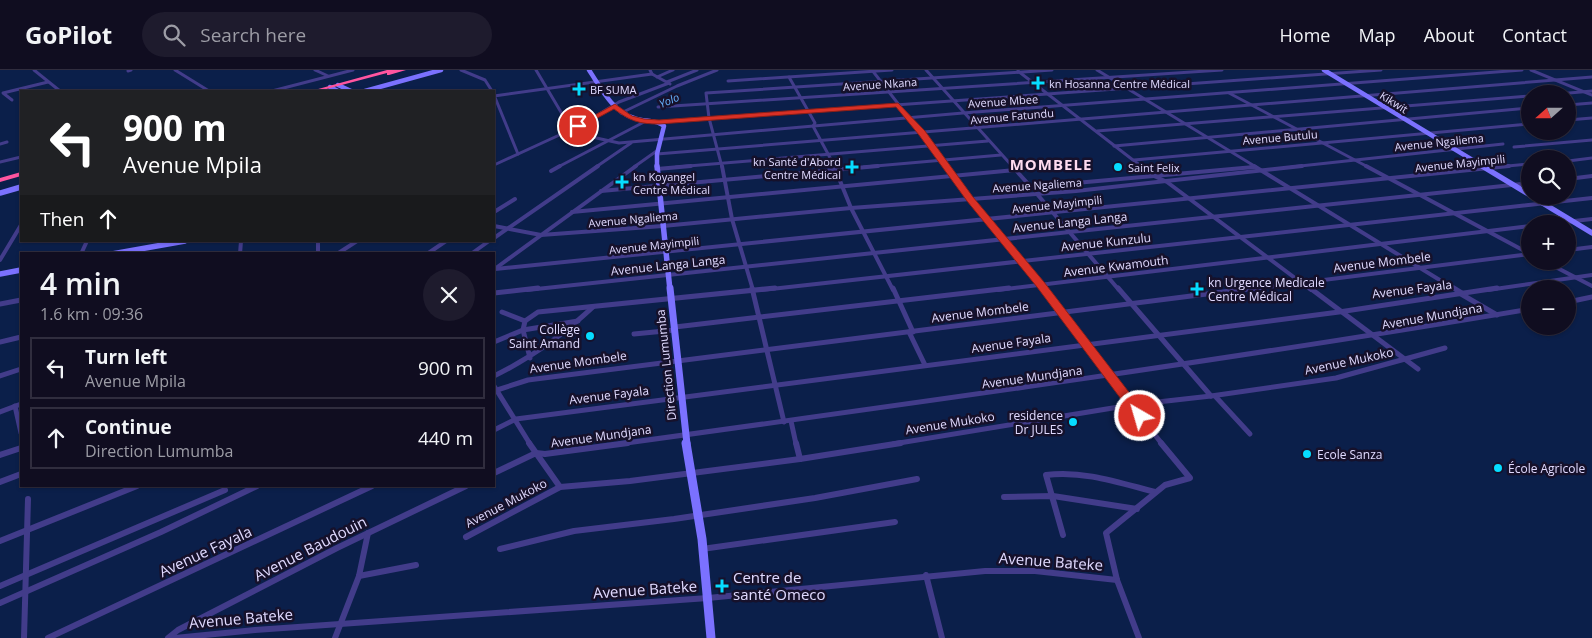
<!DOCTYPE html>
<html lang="en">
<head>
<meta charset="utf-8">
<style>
	:root { --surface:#100d20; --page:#1e1b2d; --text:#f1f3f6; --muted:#9c9ca5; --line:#302d3e }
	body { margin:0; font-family:"Open Sans",sans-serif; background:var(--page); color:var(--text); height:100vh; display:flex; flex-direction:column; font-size:19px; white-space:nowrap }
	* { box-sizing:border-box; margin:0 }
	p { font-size:16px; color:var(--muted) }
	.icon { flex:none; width:28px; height:28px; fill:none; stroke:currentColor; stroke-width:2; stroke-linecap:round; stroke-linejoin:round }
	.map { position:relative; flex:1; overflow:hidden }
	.side { position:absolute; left:20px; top:182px; width:475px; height:235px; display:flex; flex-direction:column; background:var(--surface); border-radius:0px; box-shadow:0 1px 4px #0004,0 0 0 1px var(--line) }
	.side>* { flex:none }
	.top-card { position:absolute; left:20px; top:20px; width:475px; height:152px; border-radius:0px; box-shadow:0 1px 4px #0004,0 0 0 1px var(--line); background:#202124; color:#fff; overflow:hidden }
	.needle { width:32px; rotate:249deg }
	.fabs { position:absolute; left:1521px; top:15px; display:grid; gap:10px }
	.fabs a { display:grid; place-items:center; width:55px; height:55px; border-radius:50%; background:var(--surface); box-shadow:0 1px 4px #0004,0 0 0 1px var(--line); font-size:25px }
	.pin { position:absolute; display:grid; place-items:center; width:42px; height:42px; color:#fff; margin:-21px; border:2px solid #fff; border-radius:50%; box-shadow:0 1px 5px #0007 }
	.me { position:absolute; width:55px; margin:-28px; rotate:322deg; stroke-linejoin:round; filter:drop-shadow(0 0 4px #0008) }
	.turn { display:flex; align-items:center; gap:18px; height:105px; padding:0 20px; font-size:22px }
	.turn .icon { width:65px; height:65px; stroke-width:2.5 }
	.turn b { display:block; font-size:35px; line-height:42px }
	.then { display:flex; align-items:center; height:48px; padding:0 20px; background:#0003; gap:10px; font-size:19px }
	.round { display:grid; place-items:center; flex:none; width:52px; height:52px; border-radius:26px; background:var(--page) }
	.summary { display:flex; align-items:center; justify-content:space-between; height:85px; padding:0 20px }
	h1 { font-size:30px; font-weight:600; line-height:38px }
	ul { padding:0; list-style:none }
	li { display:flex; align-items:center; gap:15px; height:62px; margin:0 10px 8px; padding:0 10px; border:2px solid var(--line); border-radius:0px }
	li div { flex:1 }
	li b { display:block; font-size:19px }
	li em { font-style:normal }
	header { display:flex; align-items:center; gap:30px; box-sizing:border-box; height:70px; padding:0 25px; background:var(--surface); border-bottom:1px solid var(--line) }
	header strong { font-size:24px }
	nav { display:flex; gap:28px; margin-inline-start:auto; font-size:18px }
	.search { width:350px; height:45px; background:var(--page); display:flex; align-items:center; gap:12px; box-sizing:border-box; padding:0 18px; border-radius:28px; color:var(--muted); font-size:19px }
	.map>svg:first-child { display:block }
</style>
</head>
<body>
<header>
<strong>GoPilot</strong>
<div class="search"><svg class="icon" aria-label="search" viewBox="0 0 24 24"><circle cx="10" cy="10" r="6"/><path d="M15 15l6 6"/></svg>Search here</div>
<nav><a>Home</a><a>Map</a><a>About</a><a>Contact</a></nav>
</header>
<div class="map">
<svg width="1592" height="568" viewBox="0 0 1592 568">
	<rect width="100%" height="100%" fill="#16112b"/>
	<path fill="#0b1f4a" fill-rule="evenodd" d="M0,0h1592v568h-1592zM21,21h473v150h-473zM1530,24h38v37h-38zM1530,89h38v37h-38zM1530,154h38v37h-38zM21,184h473v232h-473zM1530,219h38v37h-38z"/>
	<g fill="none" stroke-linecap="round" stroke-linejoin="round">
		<g stroke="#423c8a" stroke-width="3">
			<path d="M34,0l26,21"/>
			<path d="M175,0l34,21"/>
			<path d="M315,0l13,6"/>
			<path d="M461,0l24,10 7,11"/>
			<path d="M536,0l35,59"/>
			<path d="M650,0l2,4 18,10"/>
			<path d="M872,0l75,97"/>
			<path d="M926,0l87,97"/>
			<path d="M1097,0l159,97"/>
			<path d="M1531,0l61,25"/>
			<path d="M128,1l3,-1"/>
			<path d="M1018,1l124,96"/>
			<path d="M657,7l16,-7"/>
			<path d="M789,7l26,46 -2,3 22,41"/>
			<path d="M728,11l164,-11"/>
			<path d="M667,12l30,-12"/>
			<path d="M272,21l81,-21"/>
			<path d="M1229,23l139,74"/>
			<path d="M1558,24l34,-3"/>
			<path d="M494,25l24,59"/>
			<path d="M494,26l158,-22"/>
			<path d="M12,30l-9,-7 45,-11"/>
			<path d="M1568,35l24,-2"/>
			<path d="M658,37l564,-37"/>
			<path d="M621,43l56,-27 40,-16"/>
			<path d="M1568,50l24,-2"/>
			<path d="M659,52l722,-52"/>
			<path d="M1097,61l433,-35"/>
			<path d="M592,67l27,6 344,-30 559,-43"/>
			<path d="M0,74l7,-2"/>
			<path d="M1114,76l416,-38"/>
			<path d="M1514,77l78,-7"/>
			<path d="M657,84l935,-77"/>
			<path d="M1134,90l396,-36"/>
			<path d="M1568,91l24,-3"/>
			<path d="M0,92l21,-5"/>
			<path d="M494,95l85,-39 40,-24 50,-19"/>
			<path d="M558,97l86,-45"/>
			<path d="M596,97l35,-24"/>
			<path d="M634,97l24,-17"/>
			<path d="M676,97l312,-26"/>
			<path d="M722,97l-13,-49 -3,-25 346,-23"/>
			<path d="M864,97l137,-12"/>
			<path d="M1250,97h4"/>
			<path d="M1291,97l212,-23"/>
			<path d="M1497,97l33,-3"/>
		</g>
		<g stroke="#423c8a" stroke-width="4">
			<path d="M722,96l10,53 21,71"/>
			<path d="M834,96l17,42 42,82"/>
			<path d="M946,96l24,33 73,91"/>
			<path d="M1012,96l19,21 223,-20"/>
			<path d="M1141,96l11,9 15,7 144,108"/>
			<path d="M1254,96l202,124"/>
			<path d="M1366,96l164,88"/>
			<path d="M657,99l34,-3"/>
			<path d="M551,101l9,-5"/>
			<path d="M1568,109l24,-3"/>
			<path d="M601,121l277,-25"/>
			<path d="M1037,124l82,96"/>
			<path d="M494,142l21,-13"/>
			<path d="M572,142l443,-42"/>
			<path d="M1548,154l44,-5"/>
			<path d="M494,156l47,9 122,-9 188,-18 225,-17 226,-25"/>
			<path d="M494,168l104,-72"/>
			<path d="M318,171v13"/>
			<path d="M1568,180l24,-3"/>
			<path d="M81,184l6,-13"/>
			<path d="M240,184l1,-13"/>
			<path d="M337,184l20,-13"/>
			<path d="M427,184l19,-13"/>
			<path d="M471,184l18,-13"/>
			<path d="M0,190l21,-35"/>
			<path d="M1544,191l48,25"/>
			<path d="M496,198l140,-102"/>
			<path d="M495,199l1014,-103"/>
			<path d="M527,220l1003,-107"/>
			<path d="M762,220l830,-92"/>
			<path d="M998,220l532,-64"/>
			<path d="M1244,220l286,-36"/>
			<path d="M1488,220l104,-15"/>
		</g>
		<g stroke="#423c8a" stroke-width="5">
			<path d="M752,218l32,134"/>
			<path d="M893,218l20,44"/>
			<path d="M1042,218l120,156"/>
			<path d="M1118,218l93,108"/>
			<path d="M1310,218l108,81"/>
			<path d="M1454,218l8,5"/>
			<path d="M494,223l44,-5"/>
			<path d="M1461,224l36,21"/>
			<path d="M1568,232l24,-5"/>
			<path d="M0,234l21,-4"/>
			<path d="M502,242l23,9"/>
			<path d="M675,257l334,-39"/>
			<path d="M909,262l16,33"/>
			<path d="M634,264l41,-4"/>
			<path d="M0,272l21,-5"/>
			<path d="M494,272l29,-12 55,-9"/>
			<path d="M530,288l-7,-28 2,-9 13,-9 237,-24"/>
			<path d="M0,306l21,-7"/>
			<path d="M494,306c37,-18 69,-41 99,-69"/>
			<path d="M494,316l36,58"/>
			<path d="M494,321l34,-11 726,-92"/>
			<path d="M1215,326l35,38"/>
			<path d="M15,336l6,27"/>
			<path d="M0,342l21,-8"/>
			<path d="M791,351l5,23"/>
			<path d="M494,360l22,-11 823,-107 158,-24"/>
			<path d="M619,374c304,-42 608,-84 911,-135"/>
			<path d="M893,374l238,-39 80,-9 125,-18 109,-30"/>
		</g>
		<g stroke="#423c8a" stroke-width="6">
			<path d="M529,373l31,44"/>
			<path d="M796,373l4,16"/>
			<path d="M0,385l21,-7"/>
			<path d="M494,403l42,-20 9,1 83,-11"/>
			<path d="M0,412l21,-8"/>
			<path d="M1004,427l49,-1 84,13"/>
			<path d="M1063,465l-17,-60c37,-5 74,8 109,17"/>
			<path d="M466,467l94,-50 70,-6 170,-22 101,-16"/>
			<path d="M0,471l137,-55"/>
			<path d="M500,479l74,-18 100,-12 141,-21 102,-19"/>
			<path d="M702,479l193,-27"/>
			<path d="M926,505l16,63"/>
			<path d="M359,506l57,-11"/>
			<path d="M0,516l225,-96"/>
			<path d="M0,533l161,-71 96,-46"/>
			<path d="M24,568l4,-139"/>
			<path d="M48,568l324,-152"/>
			<path d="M168,568l10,-8 159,-82 129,-62"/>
			<path d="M175,568l80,-8 453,-32 277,-27h50l82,9"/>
			<path d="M335,568l24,-62 9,-43"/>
			<path d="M1139,568l-22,-58 -11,-47 59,-48 25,-7 -29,-35"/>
		</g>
		<g stroke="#7b71ff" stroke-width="4.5">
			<path d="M589,0c12,18 23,41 45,48 10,4 22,1 30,8l-7,28v13"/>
			<path d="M1324,0l160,97"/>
			<path d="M338,15l13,6"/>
			<path d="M330,17l8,4"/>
			<path d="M365,21l76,-21"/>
		</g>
		<g stroke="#7b71ff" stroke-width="5.5">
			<path d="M657,96l13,124"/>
			<path d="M1482,96l48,29"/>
			<path d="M0,123l21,-6"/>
			<path d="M1531,126l61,37"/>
			<path d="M112,184l73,-13"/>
			<path d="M0,204l21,-4"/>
		</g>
		<path stroke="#7b71ff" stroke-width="7" d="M670,218l17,156"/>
		<path stroke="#7b71ff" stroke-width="9" d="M686,373l16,96 9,99"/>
		<g fill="#ff55a0" fill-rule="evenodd">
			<path d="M387,0h19l-17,5h-2v-2l-68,18h-8z"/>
			<path d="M21,102v4l-21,6v-4z"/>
		</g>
	</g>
	<path fill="#d93025" stroke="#8d1f18" d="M898,33l27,28 48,66 71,85 101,131 1,3 -1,3h-9l-99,-132 -70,-86 -48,-66 -23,-28 -237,17c-20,0 -29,-3 -45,-15l-33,18 -6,-1 40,-22 17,12 12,3 15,1z"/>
	<g fill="#06dcff" stroke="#16112b" stroke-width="2">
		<path d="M1035.5 5.5h5v5h5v5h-5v5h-5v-5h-5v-5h5z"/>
		<path d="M576.5 11.5h5v5h5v5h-5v5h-5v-5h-5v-5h5z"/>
		<path d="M849.5 89.5h5v5h5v5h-5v5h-5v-5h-5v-5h5z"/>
		<circle cx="1118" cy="97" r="5"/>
		<path d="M619.5 104.5h5v5h5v5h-5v5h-5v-5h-5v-5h5z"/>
		<path d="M1194.5 211.5h5v5h5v5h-5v5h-5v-5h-5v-5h5z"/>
		<circle cx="590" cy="266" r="5"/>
		<circle cx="1073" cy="352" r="5"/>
		<circle cx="1307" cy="384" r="5"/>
		<circle cx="1498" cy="398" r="5"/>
		<path d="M719.5 508.5h5v5h5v5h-5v5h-5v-5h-5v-5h5z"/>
	</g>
	<g text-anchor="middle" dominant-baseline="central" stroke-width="5" stroke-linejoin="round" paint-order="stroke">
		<g font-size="11" fill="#e0daff" stroke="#16112b" text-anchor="start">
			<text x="1049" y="13">kn Hosanna Centre Médical</text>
			<text x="590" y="19">BF SUMA</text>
			<text x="841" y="91" text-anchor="end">kn Santé d'Abord<tspan x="841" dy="13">Centre Médical</tspan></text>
			<text x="1128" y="97">Saint Felix</text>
			<text x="633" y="106">kn Koyangel<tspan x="633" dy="13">Centre Médical</tspan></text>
		</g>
		<g font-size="11" fill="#e0daff" stroke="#16112b">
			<text transform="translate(880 14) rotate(-4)">Avenue Nkana</text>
			<text transform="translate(1003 31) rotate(-4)">Avenue Mbee</text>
			<text transform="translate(1394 32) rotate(32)">Kikwit</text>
			<text transform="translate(1012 46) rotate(-5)">Avenue Fatundu</text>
			<text transform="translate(1280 67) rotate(-5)">Avenue Butulu</text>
			<text transform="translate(1439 72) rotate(-6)">Avenue Ngaliema</text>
			<text transform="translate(1460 93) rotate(-6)">Avenue Mayimpili</text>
			<text transform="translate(1037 115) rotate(-4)">Avenue Ngaliema</text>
			<text transform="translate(1057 134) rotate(-6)">Avenue Mayimpili</text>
			<text transform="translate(633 149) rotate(-5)">Avenue Ngaliema</text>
			<text transform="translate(654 175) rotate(-6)">Avenue Mayimpili</text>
		</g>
		<g font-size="11" font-style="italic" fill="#68b3ff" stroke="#16112b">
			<text transform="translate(669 30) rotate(-23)">Yolo</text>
		</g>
		<g font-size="12" fill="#e0daff" stroke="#16112b">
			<text transform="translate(1070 152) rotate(-6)">Avenue Langa Langa</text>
			<text transform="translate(1106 172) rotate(-6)">Avenue Kunzulu</text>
			<text transform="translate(1382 192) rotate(-7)">Avenue Mombele</text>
			<text transform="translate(668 195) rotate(-6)">Avenue Langa Langa</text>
			<text transform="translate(1116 196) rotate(-7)">Avenue Kwamouth</text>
			<text transform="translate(1412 219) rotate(-7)">Avenue Fayala</text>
			<text transform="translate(980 242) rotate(-7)">Avenue Mombele</text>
			<text transform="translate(1432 246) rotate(-10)">Avenue Mundjana</text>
			<text transform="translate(1011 273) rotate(-8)">Avenue Fayala</text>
			<text transform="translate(1349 291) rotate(-12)">Avenue Mukoko</text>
			<text transform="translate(578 292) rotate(-8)">Avenue Mombele</text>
			<text transform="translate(666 295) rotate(-96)">Direction Lumumba</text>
			<text transform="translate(1032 307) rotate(-8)">Avenue Mundjana</text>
			<text transform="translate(609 325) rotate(-7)">Avenue Fayala</text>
			<text transform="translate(950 353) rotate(-9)">Avenue Mukoko</text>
			<text transform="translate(601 366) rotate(-8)">Avenue Mundjana</text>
			<text transform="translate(506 433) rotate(-28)">Avenue Mukoko</text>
		</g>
		<g font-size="12" fill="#e0daff" stroke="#16112b" text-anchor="start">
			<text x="1208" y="212">kn Urgence Medicale<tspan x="1208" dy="14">Centre Médical</tspan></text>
			<text x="580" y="259" text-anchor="end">Collège<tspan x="580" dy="14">Saint Amand</tspan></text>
			<text x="1063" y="345" text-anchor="end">residence<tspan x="1063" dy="14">Dr JULES</tspan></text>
			<text x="1317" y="384">Ecole Sanza</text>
			<text x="1508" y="398">École Agricole</text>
		</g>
		<g font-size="15" font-weight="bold" letter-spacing="1" fill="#ffdcf1" stroke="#16112b">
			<text x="1051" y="94">MOMBELE</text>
		</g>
		<g font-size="15" fill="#e0daff" stroke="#16112b">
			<text transform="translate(310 478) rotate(-27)">Avenue Baudouin</text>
			<text transform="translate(205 481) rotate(-25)">Avenue Fayala</text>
			<text transform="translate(1051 491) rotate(4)">Avenue Bateke</text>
			<text transform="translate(645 519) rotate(-4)">Avenue Bateke</text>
			<text transform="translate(241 548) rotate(-5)">Avenue Bateke</text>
		</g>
		<g font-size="15" fill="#e0daff" stroke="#16112b" text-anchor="start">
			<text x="733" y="507">Centre de<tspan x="733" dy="17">santé Omeco</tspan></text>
		</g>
	</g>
</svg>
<div class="fabs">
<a><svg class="needle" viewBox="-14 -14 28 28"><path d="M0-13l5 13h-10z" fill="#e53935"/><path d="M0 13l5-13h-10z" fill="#9c9ca5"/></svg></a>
<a><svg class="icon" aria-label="search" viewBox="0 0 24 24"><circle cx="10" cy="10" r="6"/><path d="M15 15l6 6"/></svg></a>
<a>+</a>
<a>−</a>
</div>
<div class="pin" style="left:578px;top:56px;background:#d93025"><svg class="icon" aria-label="arrive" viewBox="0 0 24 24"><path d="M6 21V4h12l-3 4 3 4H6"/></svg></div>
<svg class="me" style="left:1140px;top:346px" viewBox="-20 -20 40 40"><circle r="17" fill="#d93025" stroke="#fff" stroke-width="3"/><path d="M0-11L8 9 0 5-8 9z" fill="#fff"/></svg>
<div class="top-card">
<div class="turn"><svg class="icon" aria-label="left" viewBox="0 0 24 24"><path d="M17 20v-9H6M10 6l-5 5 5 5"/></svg><div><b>900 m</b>Avenue Mpila</div></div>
<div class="then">Then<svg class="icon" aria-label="ahead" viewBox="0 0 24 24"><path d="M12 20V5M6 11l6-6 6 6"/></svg></div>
</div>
<section class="side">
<div class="summary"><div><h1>4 min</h1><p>1.6 km · 09:36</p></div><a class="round"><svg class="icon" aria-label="close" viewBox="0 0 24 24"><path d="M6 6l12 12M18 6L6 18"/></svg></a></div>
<ul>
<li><svg class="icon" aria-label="left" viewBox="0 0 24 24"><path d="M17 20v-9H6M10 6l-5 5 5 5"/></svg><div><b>Turn left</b><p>Avenue Mpila</p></div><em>900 m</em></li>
<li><svg class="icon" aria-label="ahead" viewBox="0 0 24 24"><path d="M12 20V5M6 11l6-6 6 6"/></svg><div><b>Continue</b><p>Direction Lumumba</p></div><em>440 m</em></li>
</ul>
</section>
</div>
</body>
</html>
